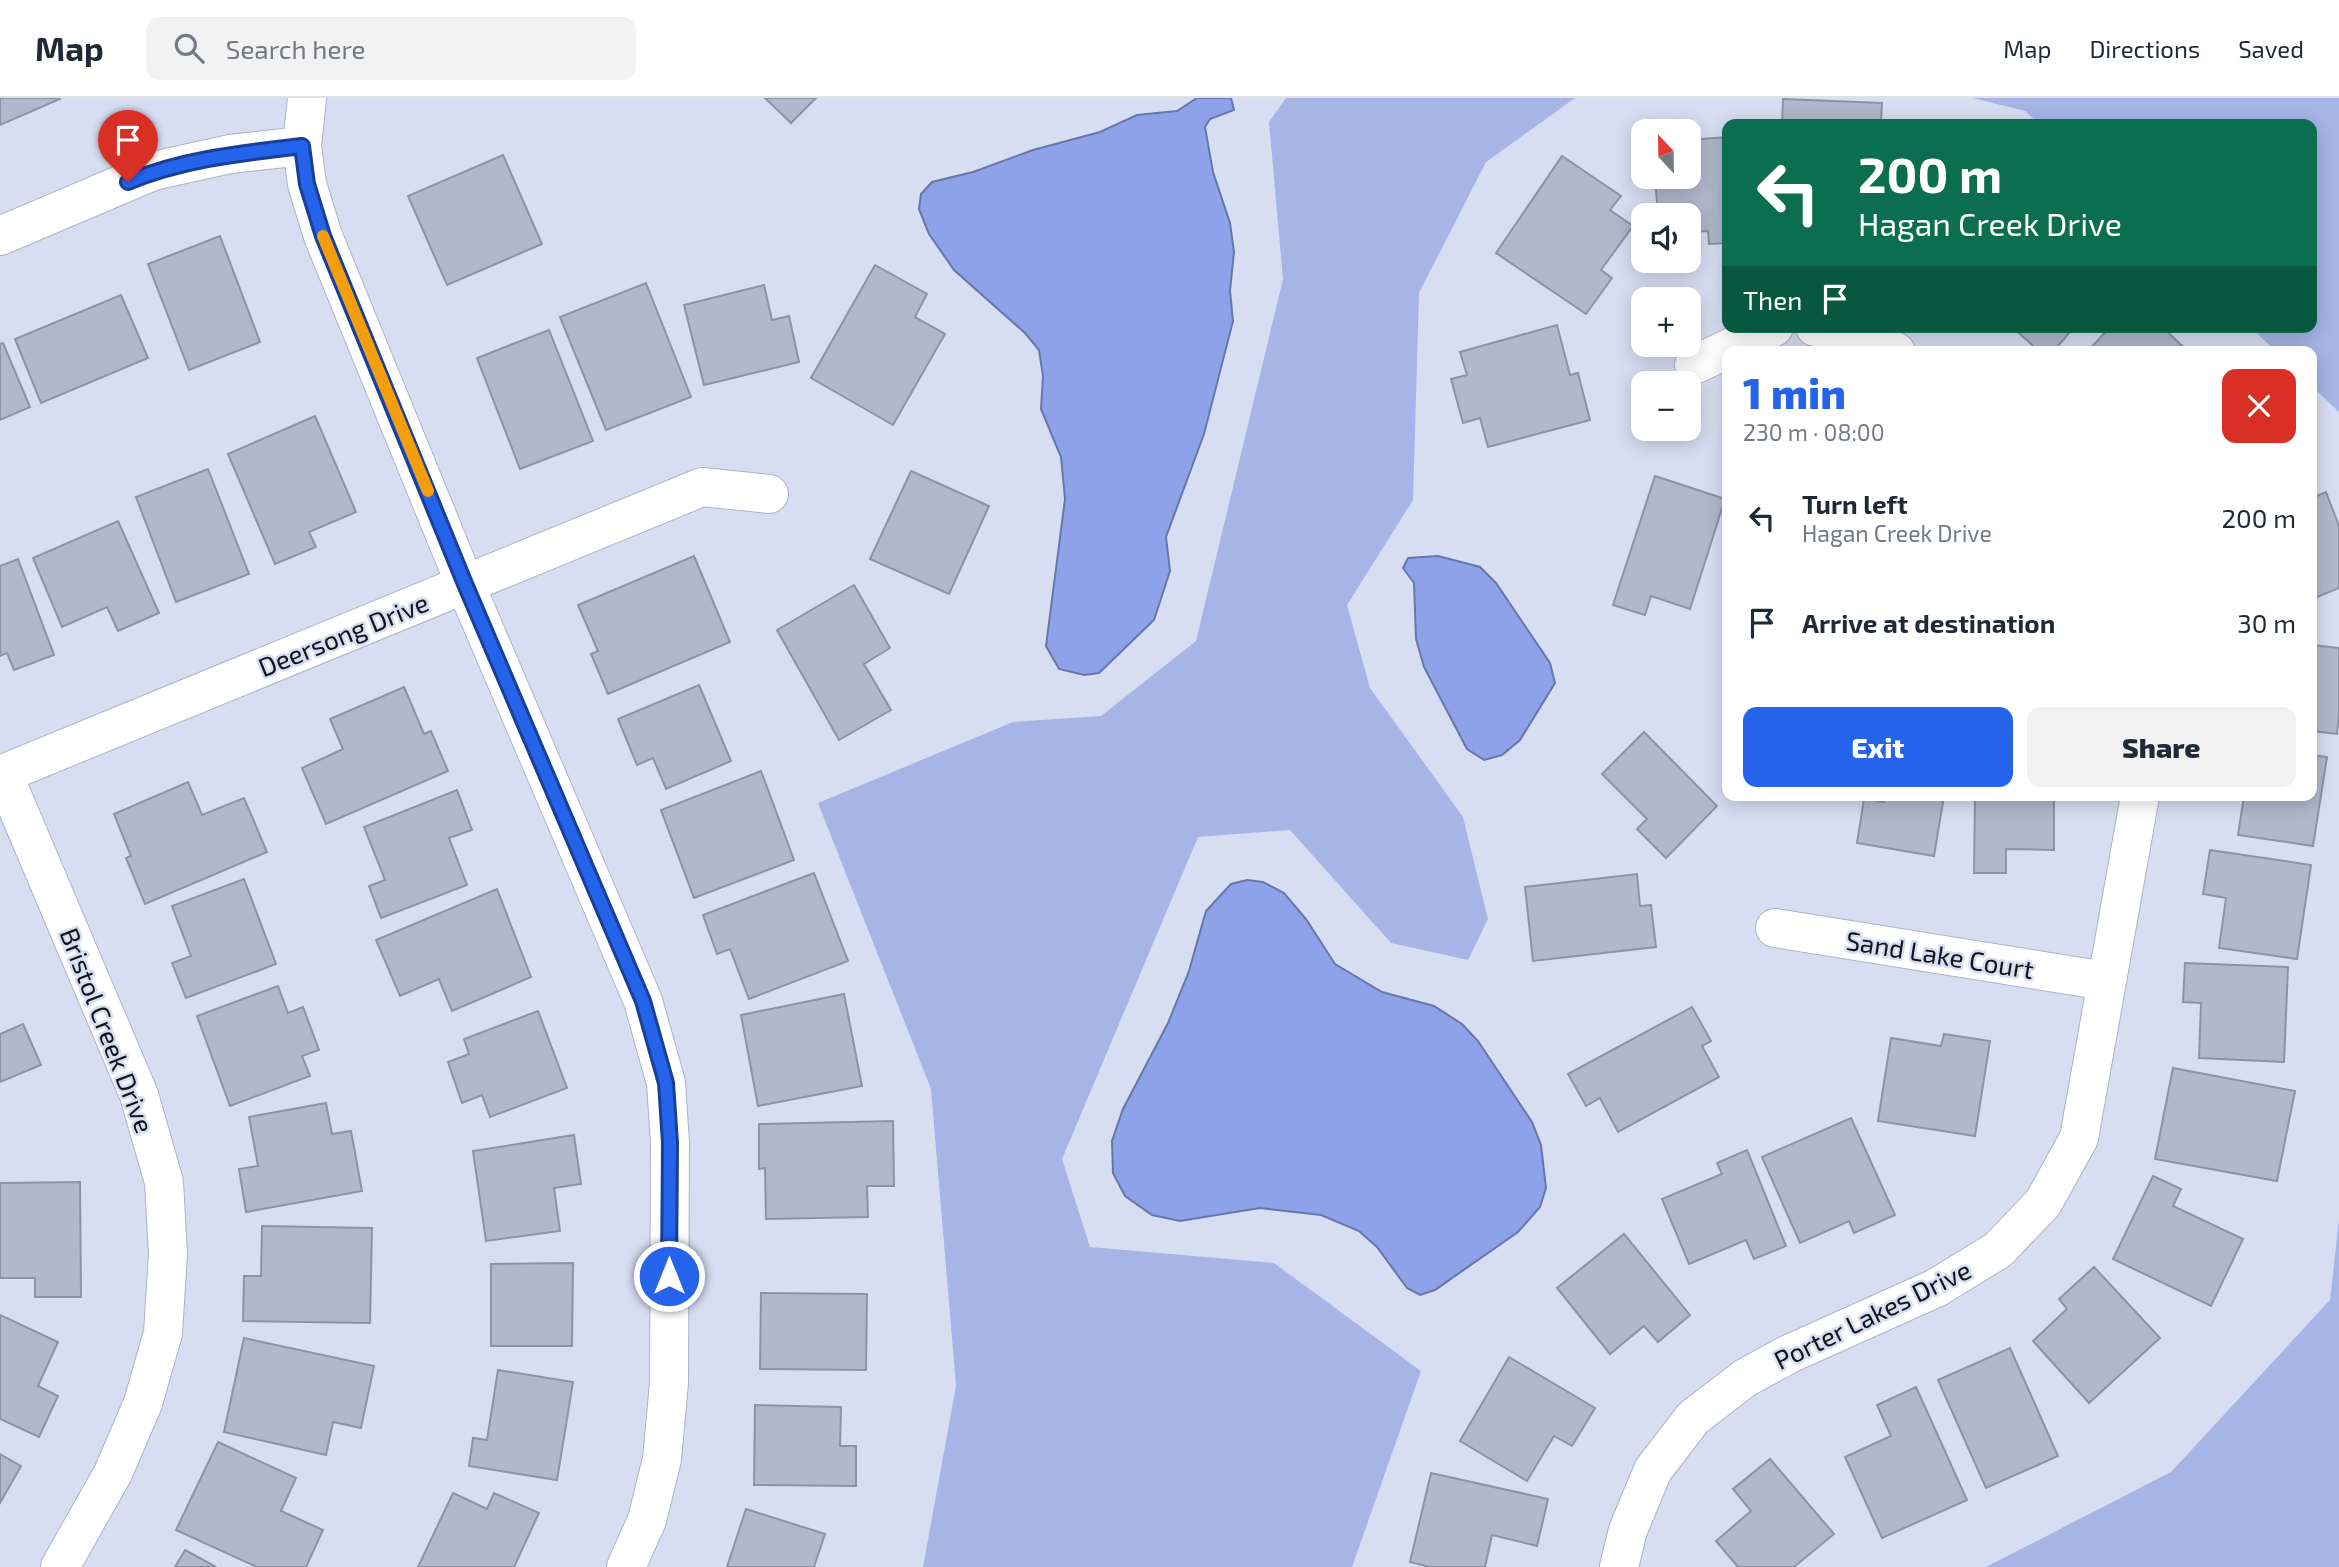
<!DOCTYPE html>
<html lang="en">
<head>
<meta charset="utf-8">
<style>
	:root { --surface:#fff; --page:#f2f2f3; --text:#1f2937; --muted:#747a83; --line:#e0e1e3; --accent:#2563eb }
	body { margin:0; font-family:"Exo 2",sans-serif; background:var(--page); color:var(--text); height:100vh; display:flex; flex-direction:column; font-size:26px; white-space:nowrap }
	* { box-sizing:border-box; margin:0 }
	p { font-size:23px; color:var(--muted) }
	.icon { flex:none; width:38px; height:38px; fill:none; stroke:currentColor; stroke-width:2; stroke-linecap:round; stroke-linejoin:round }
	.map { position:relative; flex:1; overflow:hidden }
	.drawer { position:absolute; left:1722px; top:248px; width:595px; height:455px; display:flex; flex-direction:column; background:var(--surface); border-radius:14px; box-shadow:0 4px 18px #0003 }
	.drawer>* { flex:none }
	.guide { position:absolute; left:1722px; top:21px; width:595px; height:214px; border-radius:14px; box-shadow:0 4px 18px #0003; background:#0b6e4f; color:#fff; overflow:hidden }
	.needle { width:46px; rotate:338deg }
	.tools { position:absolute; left:1631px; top:21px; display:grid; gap:14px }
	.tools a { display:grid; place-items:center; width:70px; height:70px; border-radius:14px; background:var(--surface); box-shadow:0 4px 18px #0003; font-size:35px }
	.pin { position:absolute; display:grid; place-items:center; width:60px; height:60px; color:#fff; margin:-72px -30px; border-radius:50% 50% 50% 0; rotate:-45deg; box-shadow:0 0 7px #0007 }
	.pin .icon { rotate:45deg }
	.me { position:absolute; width:77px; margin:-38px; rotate:0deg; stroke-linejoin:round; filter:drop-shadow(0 0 5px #0008) }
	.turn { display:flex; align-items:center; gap:24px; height:147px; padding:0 21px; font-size:32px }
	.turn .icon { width:91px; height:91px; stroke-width:2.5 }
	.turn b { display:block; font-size:49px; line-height:60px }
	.then { display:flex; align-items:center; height:66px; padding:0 21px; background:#0003; gap:14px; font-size:26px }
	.round { display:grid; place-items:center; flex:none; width:74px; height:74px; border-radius:14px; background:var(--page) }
	.summary { display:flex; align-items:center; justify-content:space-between; height:119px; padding:0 21px }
	h1 { font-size:42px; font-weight:800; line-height:52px; color:var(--accent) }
	.cta { display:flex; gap:14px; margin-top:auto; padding:14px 21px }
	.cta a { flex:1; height:80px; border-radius:14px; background:var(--accent); color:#fff; font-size:28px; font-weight:800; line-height:80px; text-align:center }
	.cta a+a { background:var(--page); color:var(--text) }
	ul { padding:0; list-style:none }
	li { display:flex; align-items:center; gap:21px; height:105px; padding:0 21px }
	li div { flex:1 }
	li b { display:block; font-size:26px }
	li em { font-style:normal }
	header { display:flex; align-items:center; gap:42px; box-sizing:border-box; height:98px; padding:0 35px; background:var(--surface); border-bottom:2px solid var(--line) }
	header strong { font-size:33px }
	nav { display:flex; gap:38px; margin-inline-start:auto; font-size:24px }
	.search { width:490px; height:63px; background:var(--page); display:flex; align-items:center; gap:18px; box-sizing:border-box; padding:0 24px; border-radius:14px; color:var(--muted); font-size:26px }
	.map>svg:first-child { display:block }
</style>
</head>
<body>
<header>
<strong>Map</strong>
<div class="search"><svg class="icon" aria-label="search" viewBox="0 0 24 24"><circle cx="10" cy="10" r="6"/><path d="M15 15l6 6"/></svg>Search here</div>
<nav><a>Map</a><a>Directions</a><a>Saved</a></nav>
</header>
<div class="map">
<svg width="2339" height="1469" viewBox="0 0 2339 1469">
	<rect width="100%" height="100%" fill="#d7def2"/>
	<g fill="#a6b5e6">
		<path d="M1286,0h289l-89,64 -67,131 -6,207 -66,105 23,83 93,129 25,102 -20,41 -77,-17 -101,-113 -92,7 -136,322 28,88 184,16 147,108 -69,196h-429l33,-181 -25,-297 -113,-286 195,-81 88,-6 95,-75 87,-362 -14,-157z"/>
		<path d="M1973,0h366v314l-27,-26v-34h-36l-25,-25h61v-203h-273l-14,-13z"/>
		<path d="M2339,1122v347h-353l185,-95 159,-172z"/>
	</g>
	<g fill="#8da2e8" stroke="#6877aa" stroke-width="2">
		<path d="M1197,0h34l3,12 -24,9 -5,8 8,45 17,51 4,29 -4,39 3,30 -29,113 -38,103 4,34 -16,49 -55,53 -15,2 -25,-6 -13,-23 19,-147 -4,-42 -20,-48 2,-33 -4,-26 -14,-17 -71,-63 -25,-36 -10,-25 2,-15 11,-12 41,-10 60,-22 67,-18 37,-17 40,-4z"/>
		<path d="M1438,458l42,11 16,16 54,80 5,20 -35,57 -18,15 -18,5 -17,-11 -43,-82 -8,-28 -2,-56 -11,-15 5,-10z"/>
		<path d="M1247,782l16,2 21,11 22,26 29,45 47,28 52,14 28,18 16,17 54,81 9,23 5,43 -6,19 -22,25 -83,58 -15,5 -13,-7 -30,-41 -18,-16 -38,-16 -61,-7 -80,13 -28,-6 -27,-19 -12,-23 -1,-32 11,-32 45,-86 21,-52 17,-60 25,-27z"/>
	</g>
	<g fill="#b1b8cc" stroke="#8d93a6" stroke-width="2">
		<path d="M0,0h59l1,1 -60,26z"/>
		<path d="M765,0h51l-25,25z"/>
		<path d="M1783,1l99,4 -1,21h-99z"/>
		<path d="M1727,39v106l-18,1 -1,-13 -19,1v-17h-31l-3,-38h34v-37z"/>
		<path d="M503,57l39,89 -95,41 -39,-89z"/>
		<path d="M1562,58l59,40 -11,14 23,16 -32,44 11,8 -26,36 -90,-61z"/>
		<path d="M220,138l40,106 -71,28 -41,-106z"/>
		<path d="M875,167l52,29 -12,23 30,17 -52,91 -82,-47z"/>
		<path d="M646,185l45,114 -85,33 -46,-113z"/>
		<path d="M764,187l8,35 17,-4 10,46 -95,23 -20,-80z"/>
		<path d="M121,197l27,63 -107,45 -26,-64z"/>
		<path d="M1557,227l13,50 8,-2 12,47 -102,27 -8,-29 -17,5 -12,-44 16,-4 -7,-23z"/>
		<path d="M2012,229h62l-21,25h-13z"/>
		<path d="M2110,229h52l27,25h-102z"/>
		<path d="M549,232l44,111 -73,28 -43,-111z"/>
		<path d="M3,245l27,64 -30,13v-76z"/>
		<path d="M315,318l41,96 -47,20 7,15 -41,17 -47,-110z"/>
		<path d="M208,371l41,105 -73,28 -40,-105z"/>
		<path d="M911,373l78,35 -40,88 -79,-35z"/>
		<path d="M1655,378l70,23 -35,110 -39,-13 -6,19 -32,-10z"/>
		<path d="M2326,394l13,34v62l-27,11v-101z"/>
		<path d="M118,423l41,92 -41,18 -11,-24 -45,20 -29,-69z"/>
		<path d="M694,458l36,86 -122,52 -17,-40 7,-3 -20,-46z"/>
		<path d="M18,461l36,96 -40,15 -7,-17 -7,3v-90z"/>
		<path d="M854,487l36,63 -26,16 27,46 -52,30 -62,-110z"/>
		<path d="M2312,547l27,3v65l-2,21 -25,-3z"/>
		<path d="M699,587l32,76 -65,28 -13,-31 -16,7 -19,-46z"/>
		<path d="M404,589l20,47 7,-3 17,40 -122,53 -24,-56 41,-19 -13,-30z"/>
		<path d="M1644,634l73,74 -51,52 -29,-29 10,-10 -45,-45z"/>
		<path d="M2312,657l15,2 -14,89 -75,-11 6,-39h68z"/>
		<path d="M761,673l33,89 -100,38 -33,-88z"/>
		<path d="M188,684l14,33 42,-17 23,54 -122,52 -19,-46 5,-2 -17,-42z"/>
		<path d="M457,692l15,40 -23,8 18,47 -86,33 -12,-32 16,-6 -21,-53z"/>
		<path d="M1885,698h59l-10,60 -77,-13 7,-44 20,3z"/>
		<path d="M1975,698h79v54l-48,-1v24h-32z"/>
		<path d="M2210,752l101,15 -14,94 -78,-11 7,-50 -23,-4z"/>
		<path d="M814,775l34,88 -99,38 -19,-50 -13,5 -14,-39z"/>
		<path d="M1637,776l3,32 11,-1 5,42 -123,14 -8,-74z"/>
		<path d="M244,781l32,85 -90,34 -14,-35 19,-7 -19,-50z"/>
		<path d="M497,791l34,88 -79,34 -13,-32 -39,17 -24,-56z"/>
		<path d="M2185,865l103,4 -4,95 -85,-4 2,-55 -18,-1z"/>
		<path d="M278,888l10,27 15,-6 16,43 -17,6 8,20 -80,30 -33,-90z"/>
		<path d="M844,896l18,92 -104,20 -17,-91z"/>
		<path d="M1692,909l19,34 -9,5 17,31 -101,55 -18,-34 -14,8 -18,-32z"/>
		<path d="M538,913l29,77 -77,29 -8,-22 -20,8 -14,-41 21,-8 -5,-15z"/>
		<path d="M23,926l18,41 -41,17v-48z"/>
		<path d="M1944,936l46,7 -15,95 -97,-15 13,-83 50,8z"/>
		<path d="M2173,970l122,23 -18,90 -122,-22z"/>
		<path d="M326,1005l6,31 19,-3 11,60 -116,21 -7,-43 19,-3 -9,-49z"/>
		<path d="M1851,1020l44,97 -41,18 -5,-12 -49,22 -38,-86z"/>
		<path d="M893,1023l1,65h-27l1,31 -102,2 -1,-51 -6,1v-45z"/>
		<path d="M574,1037l7,49 -27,4 6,43 -74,10 -13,-90z"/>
		<path d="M1747,1052l39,96 -32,13 -8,-19 -57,24 -27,-65 60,-25 -5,-11z"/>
		<path d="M2153,1078l28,13 -8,17 70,33 -32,67 -98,-47z"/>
		<path d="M80,1084l1,115h-46v-19h-35v-95z"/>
		<path d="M262,1128l110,2 -2,95 -127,-2 1,-45h17z"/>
		<path d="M1624,1136l66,81 -32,27 -14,-16 -34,28 -53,-66z"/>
		<path d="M573,1165l-1,83h-81v-82z"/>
		<path d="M2094,1169l66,71 -71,65 -56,-62 34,-32 -8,-10z"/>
		<path d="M761,1195l106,1 -1,76 -106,-1z"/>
		<path d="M0,1217l58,27 -20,44 20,10 -19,41 -39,-18z"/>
		<path d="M244,1240l130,28 -13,62 -28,-6 -7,33 -102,-23z"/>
		<path d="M2010,1250l48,108 -72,32 -48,-108z"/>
		<path d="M1509,1259l86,51 -23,38 -18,-10 -27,45 -67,-40z"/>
		<path d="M498,1272l75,12 -16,98 -88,-14 4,-28 14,2z"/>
		<path d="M1916,1289l51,113 -85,38 -37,-81 46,-21 -14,-31z"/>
		<path d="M755,1307l86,2 -1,39h16v40l-102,-1z"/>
		<path d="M218,1344l78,36 -15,33 42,19 -17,37h-49l-81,-37z"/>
		<path d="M0,1356l21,12 -21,37z"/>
		<path d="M1770,1361l64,75 -40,33h-56l-22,-26 35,-30 -18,-22z"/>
		<path d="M1431,1375l117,26 -11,47 -45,-11 -7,32h-55l-20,-5z"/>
		<path d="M453,1395l34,16 7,-16 45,20 -25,54h-96z"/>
		<path d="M746,1411l79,25 -11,33h-87z"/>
		<path d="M185,1452l31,17h-41z"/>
	</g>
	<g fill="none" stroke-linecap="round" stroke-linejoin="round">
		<defs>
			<g id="street">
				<path d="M307,0l-5,48 5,38 16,52 142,348 178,417 23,82 4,60 -1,240 -7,76 -15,61 -21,47"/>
				<path d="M0,138l153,-65 77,-17 72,-8"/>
				<path d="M1815,229l57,12 24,13"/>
				<path d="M1694,267l80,-38"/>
				<path d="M3,676l136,321 25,87 4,72 -5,79 -20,70 -30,70 -53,94"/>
				<path d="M0,677l702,-288 67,7"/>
				<path d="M1775,830l331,53"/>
				<path d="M1619,1469l9,-37 25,-60 40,-52 52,-40 44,-24 147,-66 62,-38 45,-47 36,-65 61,-342"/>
			</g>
		</defs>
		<use href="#street" stroke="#adb3c7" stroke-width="40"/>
		<use href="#street" stroke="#fff" stroke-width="38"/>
	</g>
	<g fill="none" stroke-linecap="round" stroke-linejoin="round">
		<defs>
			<path id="route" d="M128,84c55,-23 115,-29 174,-36l5,38 16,52 142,348 178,417 23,82 4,60 -1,133"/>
		</defs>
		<use href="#route" stroke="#184099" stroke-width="18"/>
		<use href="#route" stroke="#2563eb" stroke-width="12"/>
		<path stroke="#f59e0b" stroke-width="12" d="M323,138l105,255"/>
	</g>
	<g text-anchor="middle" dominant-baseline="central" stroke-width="5" stroke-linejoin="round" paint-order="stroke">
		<g font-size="26" fill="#11131a" stroke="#d7def2">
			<text transform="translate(343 536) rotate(-22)">Deersong Drive</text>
			<text transform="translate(1940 856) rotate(9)">Sand Lake Court</text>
			<text transform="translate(108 932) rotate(69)">Bristol Creek Drive</text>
			<text transform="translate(1872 1216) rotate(-26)">Porter Lakes Drive</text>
		</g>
	</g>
</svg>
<div class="tools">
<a><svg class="needle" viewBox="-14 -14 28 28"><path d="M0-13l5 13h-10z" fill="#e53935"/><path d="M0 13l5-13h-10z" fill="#747a83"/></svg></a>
<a><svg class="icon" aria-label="sound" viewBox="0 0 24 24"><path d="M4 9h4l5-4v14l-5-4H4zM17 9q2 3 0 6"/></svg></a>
<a>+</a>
<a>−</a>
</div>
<div class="pin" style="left:128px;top:84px;background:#d93025"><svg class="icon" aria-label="arrive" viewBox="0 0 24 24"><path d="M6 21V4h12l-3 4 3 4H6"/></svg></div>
<svg class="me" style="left:669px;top:1178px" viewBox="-20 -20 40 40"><circle r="17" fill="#2563eb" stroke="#fff" stroke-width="3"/><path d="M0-11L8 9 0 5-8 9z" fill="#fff"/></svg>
<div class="guide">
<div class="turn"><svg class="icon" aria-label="left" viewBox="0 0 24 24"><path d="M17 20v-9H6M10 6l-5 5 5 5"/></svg><div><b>200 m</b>Hagan Creek Drive</div></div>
<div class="then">Then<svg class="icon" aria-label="arrive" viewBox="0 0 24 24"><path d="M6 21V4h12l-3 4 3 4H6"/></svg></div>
</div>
<section class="drawer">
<div class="summary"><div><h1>1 min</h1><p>230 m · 08:00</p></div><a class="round" style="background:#d93025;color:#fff"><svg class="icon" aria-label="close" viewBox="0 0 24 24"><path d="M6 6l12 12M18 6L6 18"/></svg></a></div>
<ul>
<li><svg class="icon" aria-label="left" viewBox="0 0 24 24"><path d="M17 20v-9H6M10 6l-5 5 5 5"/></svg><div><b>Turn left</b><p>Hagan Creek Drive</p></div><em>200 m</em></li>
<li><svg class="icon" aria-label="arrive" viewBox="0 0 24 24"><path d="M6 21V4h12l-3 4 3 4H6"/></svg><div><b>Arrive at destination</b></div><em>30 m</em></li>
</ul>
<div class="cta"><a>Exit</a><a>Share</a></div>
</section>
</div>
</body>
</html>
